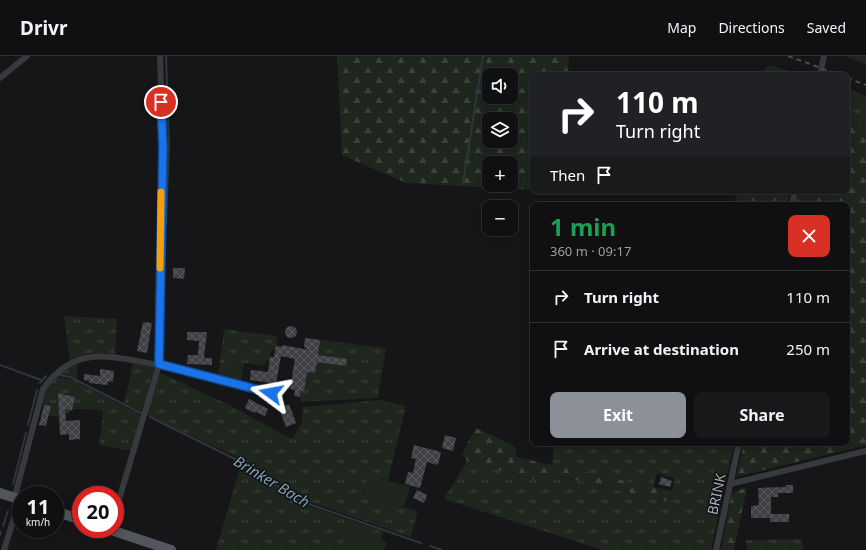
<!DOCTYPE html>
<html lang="en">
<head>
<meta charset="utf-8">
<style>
	:root { --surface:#101012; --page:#19191b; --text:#f1f3f6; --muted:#9c9d9f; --line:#303032; --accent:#8c9099 }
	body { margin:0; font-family:"Noto Sans",sans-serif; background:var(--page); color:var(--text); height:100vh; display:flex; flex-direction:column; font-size:15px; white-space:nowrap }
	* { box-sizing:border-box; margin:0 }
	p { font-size:13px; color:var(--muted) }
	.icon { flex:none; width:22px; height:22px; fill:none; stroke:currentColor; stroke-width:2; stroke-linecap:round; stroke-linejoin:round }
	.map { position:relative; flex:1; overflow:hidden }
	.side { position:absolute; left:530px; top:146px; width:320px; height:244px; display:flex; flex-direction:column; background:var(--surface); border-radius:8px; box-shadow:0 2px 10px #0003,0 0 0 1px var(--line) }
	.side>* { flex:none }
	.top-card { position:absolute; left:530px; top:16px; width:320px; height:122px; border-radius:8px; box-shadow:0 2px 10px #0003,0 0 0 1px var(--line); background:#202124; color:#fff; overflow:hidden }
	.tools { position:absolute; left:482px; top:12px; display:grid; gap:8px }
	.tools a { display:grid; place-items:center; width:36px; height:36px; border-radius:8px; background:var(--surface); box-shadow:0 2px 10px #0003,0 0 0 1px var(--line); font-size:20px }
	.speed { position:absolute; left:12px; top:430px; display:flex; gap:8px; font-size:20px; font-weight:700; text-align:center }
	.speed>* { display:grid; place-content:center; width:52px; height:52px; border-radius:50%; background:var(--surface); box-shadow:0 2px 10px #0003,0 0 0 1px var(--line); line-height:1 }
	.speed small { font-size:10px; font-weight:400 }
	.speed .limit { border:6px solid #d22; background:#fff; color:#111 }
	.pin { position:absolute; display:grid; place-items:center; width:34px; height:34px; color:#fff; margin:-17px; border:2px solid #fff; border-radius:50%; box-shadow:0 1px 4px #0007 }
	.me { position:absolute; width:44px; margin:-22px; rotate:283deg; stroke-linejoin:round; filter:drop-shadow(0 0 3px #0008) }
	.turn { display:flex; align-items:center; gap:14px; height:84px; padding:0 20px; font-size:18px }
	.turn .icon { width:52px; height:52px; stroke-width:2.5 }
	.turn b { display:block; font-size:28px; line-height:34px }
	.then { display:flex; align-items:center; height:38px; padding:0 20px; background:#0003; gap:8px; font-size:15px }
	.round { display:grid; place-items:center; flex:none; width:42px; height:42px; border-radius:8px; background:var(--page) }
	.summary { display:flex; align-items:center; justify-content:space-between; height:68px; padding:0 20px }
	h1 { font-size:24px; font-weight:700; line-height:30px; color:#1e9e55 }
	.button { display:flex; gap:8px; margin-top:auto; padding:8px 20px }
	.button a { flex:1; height:46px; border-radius:8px; background:var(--accent); color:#fff; font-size:16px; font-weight:700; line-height:46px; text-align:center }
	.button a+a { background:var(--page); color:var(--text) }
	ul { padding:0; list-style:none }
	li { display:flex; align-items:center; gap:12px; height:52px; padding:0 20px; border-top:1px solid var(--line) }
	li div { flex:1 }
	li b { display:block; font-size:15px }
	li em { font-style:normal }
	header { display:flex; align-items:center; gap:24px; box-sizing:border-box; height:56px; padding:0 20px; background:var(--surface); border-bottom:1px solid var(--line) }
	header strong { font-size:19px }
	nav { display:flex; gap:22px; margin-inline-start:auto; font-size:14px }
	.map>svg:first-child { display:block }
</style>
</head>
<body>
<header>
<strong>Drivr</strong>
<nav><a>Map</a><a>Directions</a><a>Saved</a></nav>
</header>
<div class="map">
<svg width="866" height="494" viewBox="0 0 866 494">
	<defs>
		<pattern id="grass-tufts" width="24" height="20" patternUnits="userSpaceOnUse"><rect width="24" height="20" fill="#1e261e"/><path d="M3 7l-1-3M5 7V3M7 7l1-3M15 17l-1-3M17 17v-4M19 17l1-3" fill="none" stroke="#3c433d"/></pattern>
		<pattern id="forest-firs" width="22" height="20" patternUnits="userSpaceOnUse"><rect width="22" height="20" fill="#1e261e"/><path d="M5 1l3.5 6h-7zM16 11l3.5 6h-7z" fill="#3c433d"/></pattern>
		<pattern id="building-cross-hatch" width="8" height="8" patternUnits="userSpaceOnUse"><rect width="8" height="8" fill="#404145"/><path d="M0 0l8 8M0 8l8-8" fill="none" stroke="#595a5e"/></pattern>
	</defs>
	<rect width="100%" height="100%" fill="#161618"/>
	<g fill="url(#grass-tufts)">
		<path d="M844,0h22v8z"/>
		<path d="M847,33l19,7v28l-19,-6z"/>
		<path d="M64,260l53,3 -2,35c-16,-1 -31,-2 -45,7z"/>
		<path d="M224,273l53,7 -1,14h-5l-1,11 -4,-1 -2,6 -18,-3 -2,1 -1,4 -23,-5z"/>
		<path d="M320,284l66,8 -8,50 -77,4v-11h3l3,-19 8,1 2,-11 29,-3 -28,-4z"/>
		<path d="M78,307l-1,16 -7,-3 -10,-2z"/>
		<path d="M133,307l22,4 -13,44 -18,-8z"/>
		<path d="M159,318h4l66,31 63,34 10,-16 1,-16 76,-7 27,6 -18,74 -19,-4 -6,20 55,15 -7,26 -107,-37 -65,-42 -92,-43z"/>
		<path d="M55,321l15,2 71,36 -11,36 -31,-6 4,-34 -13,-2h-16l-6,4 -9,1v3l-10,-2 1,-9 -8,-2 4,-14z"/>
		<path d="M554,387h180l-23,107h-108l-159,-51 23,-38 83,23 3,-9 117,27 5,-23 -18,-6 -4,14 -101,-22z"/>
		<path d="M241,408l64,41 79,27 -3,8 -32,-12 -7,18 11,4h-137z"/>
		<path d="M802,483l1,11h-56l-1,-10z"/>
	</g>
	<g fill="url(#forest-firs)" fill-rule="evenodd">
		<path d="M337,0h232l-1,19h-35v115l-127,-7 -64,-28zM489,19h22v22h-22zM489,63h22v22h-22zM489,107h22v22h-22z"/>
		<path d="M768,10h5l24,9h-33l2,-8z"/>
		<path d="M847,62l19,6v321l-130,32 8,-34h103v-238h-51l3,-14h48z"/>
		<path d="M737,135h53l-3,14h-53z"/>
		<path d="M476,372l38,18 2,3v8l156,34 -2,11 -116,-27 -4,9 -83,-23 -5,-7z"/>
		<path d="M747,431l-13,63h-13l11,-57z"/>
	</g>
	<g fill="#1e261e">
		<path d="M220,307l23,5 -3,15 -22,-6z"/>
		<path d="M369,419l41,12 -6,20 -41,-11z"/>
		<path d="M349,472l38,14 -3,8h-31l-11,-4z"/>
	</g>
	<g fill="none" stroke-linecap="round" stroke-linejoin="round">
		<g stroke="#2b373d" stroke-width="2">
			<path d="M463,128l20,-128"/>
			<path d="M166,169l3,-81 -3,-88"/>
			<path d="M0,309l41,15"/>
			<path d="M59,319l11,2 71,36"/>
			<path d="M40,327l6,-7"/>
			<path d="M150,361l91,45 59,39 121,42"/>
			<path d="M28,369l9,-35"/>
			<path d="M13,428l13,-51"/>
			<path d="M3,470l5,-15"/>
			<path d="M0,479l1,-3"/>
			<path d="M430,490l12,4"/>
		</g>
	</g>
	<g fill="url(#building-cross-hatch)">
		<path d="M173,212h12l-1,11 -11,-1z"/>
		<path d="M143,266l9,1 -5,30 -10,-2z"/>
		<circle cx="291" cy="276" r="6"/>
		<path d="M187,276h20l-3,24 1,2h7v7l-25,-1 1,-9h10l1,-14 -12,-1z"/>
		<path d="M305,282l15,2 -2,15 29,4 -1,7 -29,-4 -2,11 -8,-1 -3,19h-3l-1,6 -6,-1 1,-6 -5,-1 5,-30 -14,-3 -5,28 -26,-4 1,-10 17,2 2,-15h4l2,-11 6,1v-2l27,5 -5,-3z"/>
		<path d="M100,313l14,2 -1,11 -5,-1v4l-19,-2 1,-2 -6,-1v-6l16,2z"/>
		<path d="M58,337l17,4 -3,13 -7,-1 1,12 14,-1v19l-11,1v-6l-9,1z"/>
		<path d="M249,343l19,10 -3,7 -9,-4 -1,1 -10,-5z"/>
		<path d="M289,348l7,19 -10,4 -7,-19z"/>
		<path d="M44,349l7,1 -5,20 -7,-1z"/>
		<path d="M445,379l11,3 -3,13 -11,-3z"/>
		<path d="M414,389l27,7 -3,13 -11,-3 -7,26 -15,-4 3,-12 5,1 3,-14 -5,-1z"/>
		<path d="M661,421l11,4 -2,6 -11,-3z"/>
		<path d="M786,429h7v8h-15v4h-7v17h18v8h-19v-4h-19v-12l8,-1 -1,-17 28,-1z"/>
		<path d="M417,434l10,5 -3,8 -11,-5z"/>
	</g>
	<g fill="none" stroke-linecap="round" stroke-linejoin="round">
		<path stroke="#37393d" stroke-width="3" d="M159,308l112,29"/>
		<g stroke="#37393d" stroke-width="6">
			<path d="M820,19l4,-19"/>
			<path d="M0,22l27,-22"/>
			<path d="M792,149l3,-14"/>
			<path d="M730,428l136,-33"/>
			<path d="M115,457l44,-148 4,-218 -3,-91"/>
			<path d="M4,494l13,-42 -1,-16 27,-103c33,-46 68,-32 116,-24"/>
			<path d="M716,494l23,-107"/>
		</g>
		<g stroke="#53565c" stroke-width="10">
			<path d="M0,437l21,7"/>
			<path d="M55,455l26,9"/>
			<path d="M108,473l63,21"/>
		</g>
		<g stroke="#4a4d52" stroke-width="2" stroke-dasharray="5 4" stroke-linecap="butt">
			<path d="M788,0l52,19"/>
			<path d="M847,22l19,7"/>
		</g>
	</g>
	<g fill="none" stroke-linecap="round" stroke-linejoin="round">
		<defs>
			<path id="route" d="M161,46l2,45 -4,217 112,29"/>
		</defs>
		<use href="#route" stroke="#114b97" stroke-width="10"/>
		<use href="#route" stroke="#1a73e8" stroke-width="7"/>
		<path stroke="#f59e0b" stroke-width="7" d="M160,212l1,-76"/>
	</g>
	<g text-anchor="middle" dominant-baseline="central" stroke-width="3" stroke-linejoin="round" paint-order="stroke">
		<g font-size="14" fill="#a7afb9" stroke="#111113">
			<text transform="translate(716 438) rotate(-78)">BRINK</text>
		</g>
		<g font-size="15" font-style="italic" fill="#7da2b5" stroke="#111113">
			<text transform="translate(272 425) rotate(31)">Brinker Bach</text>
		</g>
	</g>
</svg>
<div class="tools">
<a><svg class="icon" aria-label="sound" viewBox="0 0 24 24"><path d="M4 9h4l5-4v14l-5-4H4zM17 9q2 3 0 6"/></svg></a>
<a><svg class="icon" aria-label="layers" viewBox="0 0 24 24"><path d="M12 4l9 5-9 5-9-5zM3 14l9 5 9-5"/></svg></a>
<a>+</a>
<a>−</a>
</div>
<div class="speed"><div>11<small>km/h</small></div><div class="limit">20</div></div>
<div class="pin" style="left:161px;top:46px;background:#d93025"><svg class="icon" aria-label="arrive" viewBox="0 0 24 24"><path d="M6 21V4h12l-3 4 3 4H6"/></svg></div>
<svg class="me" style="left:271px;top:337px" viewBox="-20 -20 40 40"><path d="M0-17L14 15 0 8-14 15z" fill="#1a73e8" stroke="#fff" stroke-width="4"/></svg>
<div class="top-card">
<div class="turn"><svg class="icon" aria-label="right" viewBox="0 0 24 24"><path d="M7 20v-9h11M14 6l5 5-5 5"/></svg><div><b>110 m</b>Turn right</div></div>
<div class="then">Then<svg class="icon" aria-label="arrive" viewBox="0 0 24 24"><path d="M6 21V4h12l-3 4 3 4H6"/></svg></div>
</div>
<section class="side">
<div class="summary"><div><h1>1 min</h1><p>360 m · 09:17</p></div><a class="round" style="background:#d93025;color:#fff"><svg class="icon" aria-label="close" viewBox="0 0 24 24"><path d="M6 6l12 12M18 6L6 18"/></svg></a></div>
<ul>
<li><svg class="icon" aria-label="right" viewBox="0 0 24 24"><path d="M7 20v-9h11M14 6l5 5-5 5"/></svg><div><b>Turn right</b></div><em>110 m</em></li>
<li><svg class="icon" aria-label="arrive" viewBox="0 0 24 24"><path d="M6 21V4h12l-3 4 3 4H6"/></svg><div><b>Arrive at destination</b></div><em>250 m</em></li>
</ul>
<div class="button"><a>Exit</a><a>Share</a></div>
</section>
</div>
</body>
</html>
